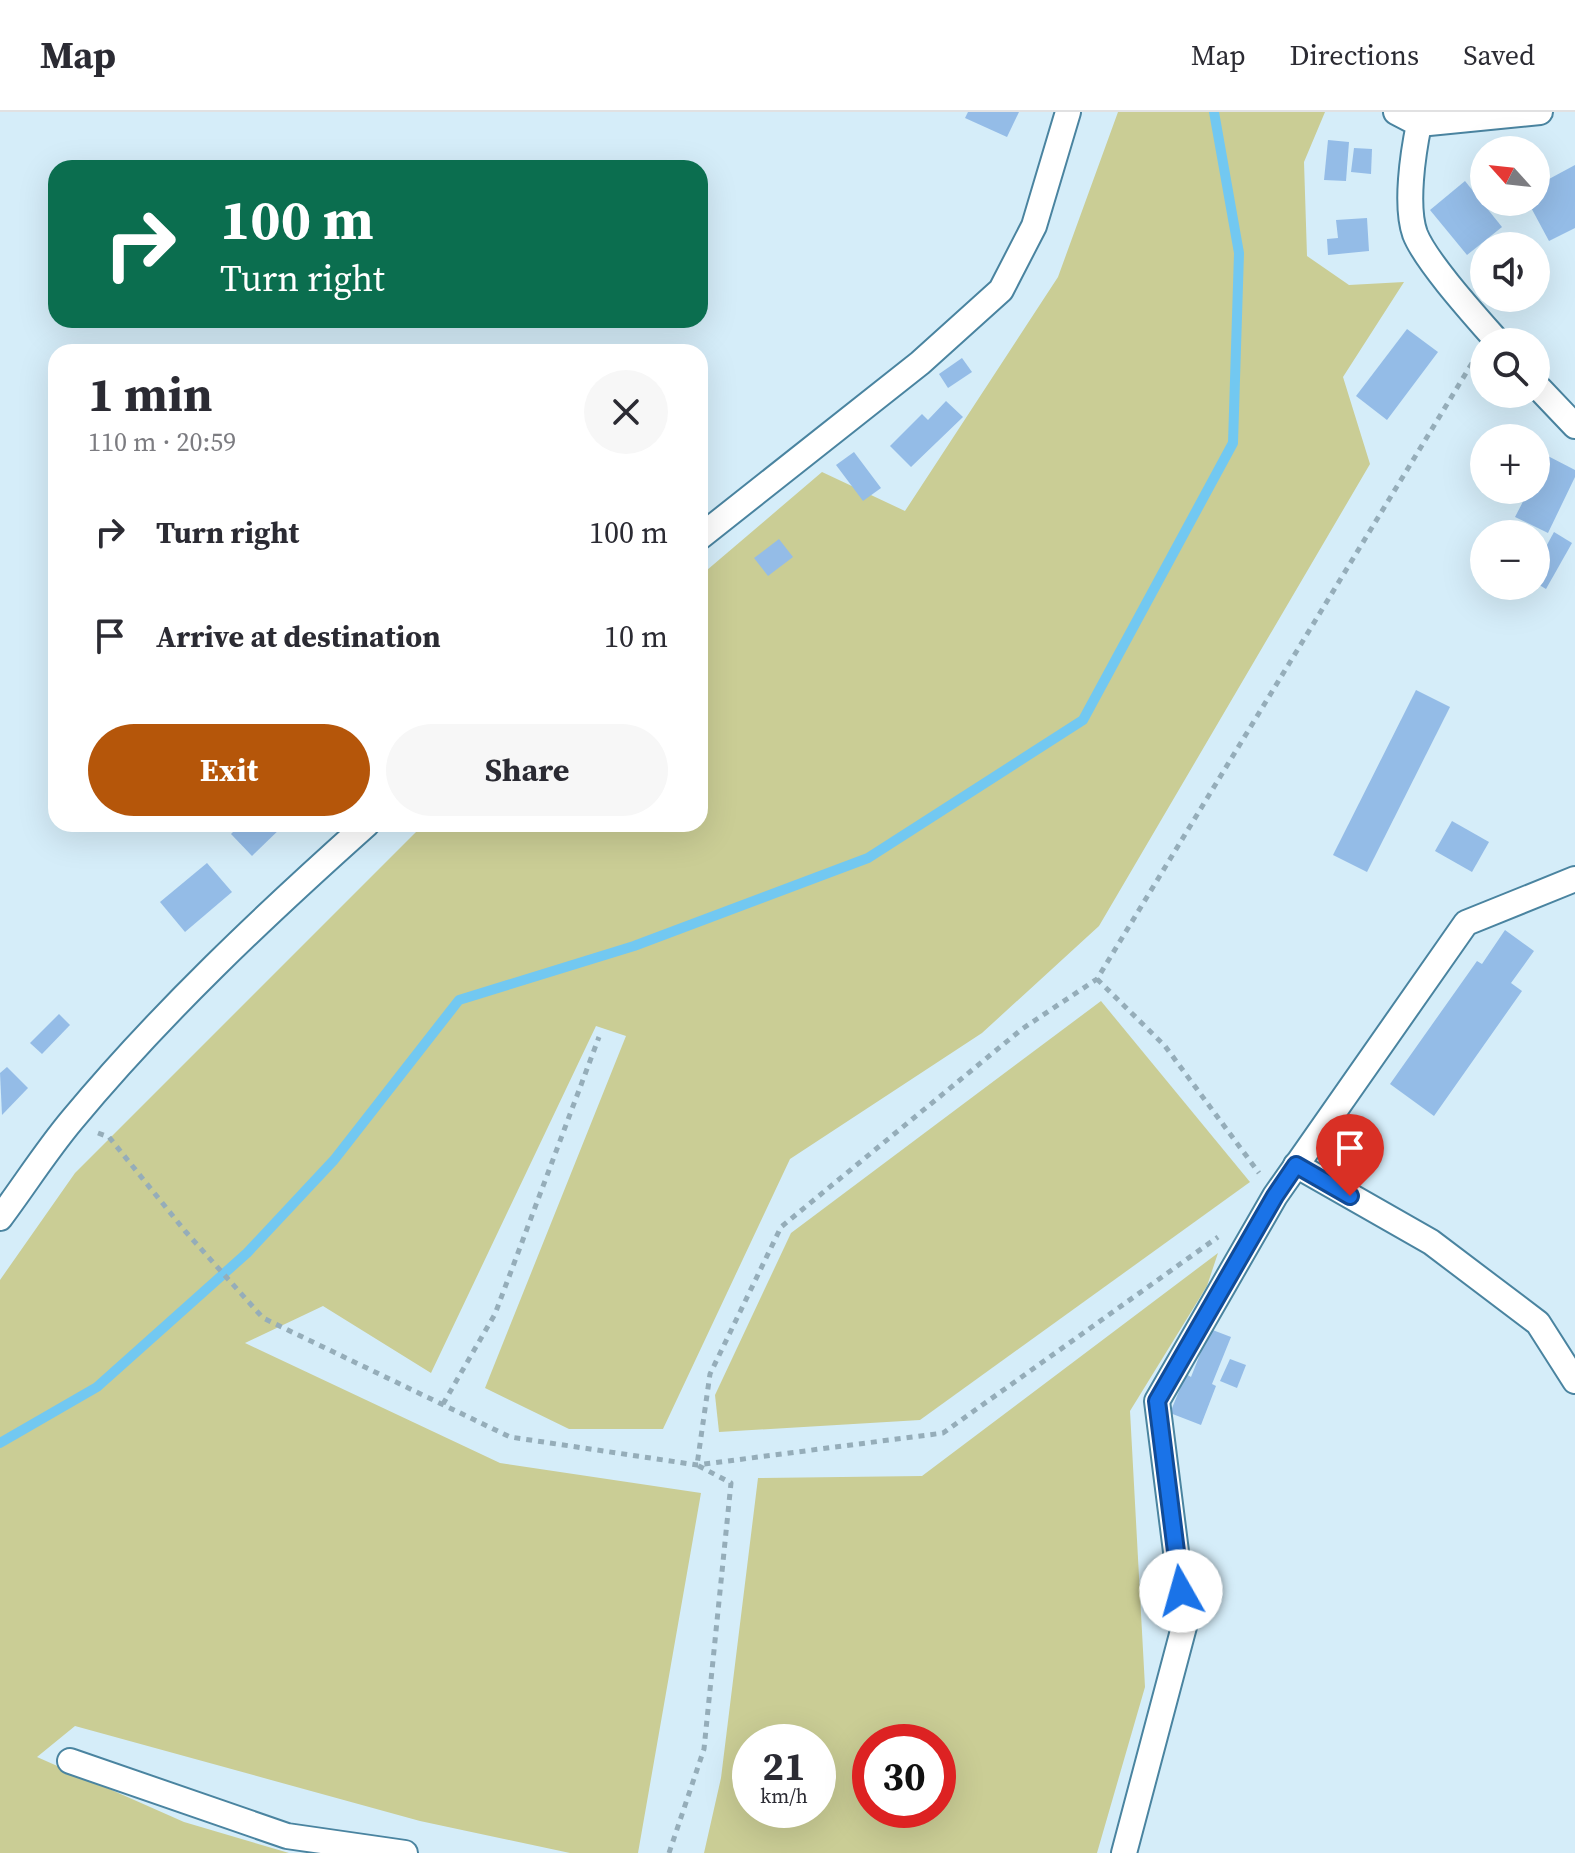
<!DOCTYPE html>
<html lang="en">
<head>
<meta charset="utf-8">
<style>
	:root { --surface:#fff; --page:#f7f7f7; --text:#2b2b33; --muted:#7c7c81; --line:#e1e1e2; --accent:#b5560a }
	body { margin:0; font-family:"Source Serif 4",serif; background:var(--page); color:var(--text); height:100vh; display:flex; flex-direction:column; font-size:30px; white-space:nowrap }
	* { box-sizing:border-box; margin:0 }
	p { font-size:26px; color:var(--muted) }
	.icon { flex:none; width:44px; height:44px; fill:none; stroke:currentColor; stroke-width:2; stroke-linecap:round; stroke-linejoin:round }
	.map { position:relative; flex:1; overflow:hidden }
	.sheet { position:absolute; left:48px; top:232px; width:660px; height:488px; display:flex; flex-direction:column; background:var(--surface); border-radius:24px; box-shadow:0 8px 32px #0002 }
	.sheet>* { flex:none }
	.banner { position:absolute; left:48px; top:48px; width:660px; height:168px; border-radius:24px; box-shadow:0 8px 32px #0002; background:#0b6e4f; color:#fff; overflow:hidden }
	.needle { width:52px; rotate:297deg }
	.tools { position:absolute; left:1470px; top:24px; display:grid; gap:16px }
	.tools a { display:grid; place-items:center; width:80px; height:80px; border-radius:50%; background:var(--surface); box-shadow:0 8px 32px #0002; font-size:40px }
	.speed { position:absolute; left:732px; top:1612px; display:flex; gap:16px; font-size:40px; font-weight:700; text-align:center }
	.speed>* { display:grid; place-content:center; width:104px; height:104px; border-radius:50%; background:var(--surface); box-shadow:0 8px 32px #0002; line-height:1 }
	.speed small { font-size:20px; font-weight:400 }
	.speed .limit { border:12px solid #d22; background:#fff; color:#111 }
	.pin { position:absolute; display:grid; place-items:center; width:68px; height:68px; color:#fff; margin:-82px -34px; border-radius:50% 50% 50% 0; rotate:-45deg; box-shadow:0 0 8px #0007 }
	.pin .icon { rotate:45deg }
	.me { position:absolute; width:88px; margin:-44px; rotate:353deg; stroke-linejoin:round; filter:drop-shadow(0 0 6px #0008) }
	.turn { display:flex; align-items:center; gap:28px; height:168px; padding:0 40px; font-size:36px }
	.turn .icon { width:104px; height:104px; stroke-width:2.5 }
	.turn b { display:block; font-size:56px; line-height:68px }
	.round { display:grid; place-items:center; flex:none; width:84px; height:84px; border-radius:42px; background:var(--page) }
	.overview { display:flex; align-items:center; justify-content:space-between; height:136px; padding:0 40px }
	h1 { font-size:48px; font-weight:700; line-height:60px }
	.cta { display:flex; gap:16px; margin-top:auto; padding:16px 40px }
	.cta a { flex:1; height:92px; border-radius:48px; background:var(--accent); color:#fff; font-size:32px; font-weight:700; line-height:92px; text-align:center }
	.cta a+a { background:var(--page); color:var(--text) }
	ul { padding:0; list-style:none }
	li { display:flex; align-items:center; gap:24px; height:104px; padding:0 40px }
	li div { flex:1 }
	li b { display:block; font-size:30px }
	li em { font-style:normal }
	header { display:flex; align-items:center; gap:48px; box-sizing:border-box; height:112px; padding:0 40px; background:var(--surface); border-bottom:2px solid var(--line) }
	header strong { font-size:38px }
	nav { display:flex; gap:44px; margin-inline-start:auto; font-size:28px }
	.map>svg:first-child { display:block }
</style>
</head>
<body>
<header>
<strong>Map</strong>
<nav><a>Map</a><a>Directions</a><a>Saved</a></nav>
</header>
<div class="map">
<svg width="1575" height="1741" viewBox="0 0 1575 1741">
	<rect width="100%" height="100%" fill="#d5edf9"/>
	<g fill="#cacd95" fill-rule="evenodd">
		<path d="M1118,0h207l-21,50 3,94 42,29 55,-3 -61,95 27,87 -271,462 -117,107 -192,126 -127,270h-94l-84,-41 141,-352 -30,-10 -165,347 -108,-67 -78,37 255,120 201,30 -63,360h-68l-150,-32 -345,-95 -38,31 147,65 105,31h-289v-573l75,-107 349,-349h276v-248l122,-104 83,39 153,-234z"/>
		<path d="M1101,889l149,181 -330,238 -201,12 -4,-37 76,-162z"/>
		<path d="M1218,1141l-11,33 -77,125 15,276 -48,166h-393l17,-75 37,-300 164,-2zM750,1630h68v68h-68zM870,1630h68v68h-68z"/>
	</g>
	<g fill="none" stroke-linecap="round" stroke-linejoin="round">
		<path stroke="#72c8f1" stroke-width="10" d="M0,1331l97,-56 150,-134 87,-93 125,-160 175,-54 234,-88 215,-138 150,-277 6,-190 -25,-141"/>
	</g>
	<g fill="#94bce7">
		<path d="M968,0h51l-12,25 -42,-19z"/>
		<path d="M1328,28l21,2 -3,39 -22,-1z"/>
		<path d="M1354,36l18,1 -1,25 -20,-2z"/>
		<path d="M1575,53v63l-26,13 -21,-39h8v-16z"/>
		<path d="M1465,69l37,46 -35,28 -37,-45z"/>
		<path d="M1367,106l2,33 -41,4 -1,-16 11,-1 -2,-18z"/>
		<path d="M1407,217l31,23 -51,68 -31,-24z"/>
		<path d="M962,246l10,14 -24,16 -9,-14z"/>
		<path d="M946,289l17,16 -52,50 -21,-21 32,-32 6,6z"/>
		<path d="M854,340l27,36 -18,13 -27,-36z"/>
		<path d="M1546,343l29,15v7l-27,56 -33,-16 14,-27h7v-15z"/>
		<path d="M1554,420l18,11 -26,46 -10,-6v-18z"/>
		<path d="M779,427l14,18 -25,19 -14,-18z"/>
		<path d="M1416,578l34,17 -83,165 -34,-17z"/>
		<path d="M1452,709l37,21 -17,30 -37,-21z"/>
		<path d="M241,712h44l-33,32 -21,-22z"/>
		<path d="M207,751l25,29 -47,40 -25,-30z"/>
		<path d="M1505,818l29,21 -23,32 11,8 -88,125 -44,-32 87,-123 5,3z"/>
		<path d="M59,902l11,11 -28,29 -12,-11z"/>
		<path d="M7,955l21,21 -26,27 -2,-42z"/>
		<path d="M1210,1217l21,8 -19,47 4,2 -15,39 -31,-12 16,-39 5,3z"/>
		<path d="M1230,1247l16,6 -9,23 -17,-7z"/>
	</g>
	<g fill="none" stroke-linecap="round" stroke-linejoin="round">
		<defs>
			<g id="minor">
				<path d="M1396,0l23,12c-6,29 -14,82 -4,110 11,28 62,84 83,108"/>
				<path d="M1419,12l121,-12"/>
				<path d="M1536,273l39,41"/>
				<path d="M700,425l220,-174 81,-73 33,-64 34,-114"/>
				<path d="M1296,1053l135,77 107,81 37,58"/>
				<path d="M0,1106c24,-32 46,-67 72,-98 88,-106 192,-204 295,-296"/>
				<path d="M70,1649l217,75 118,17"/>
				<path d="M1124,1741l61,-230 -28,-222 118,-205 191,-273 109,-44"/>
			</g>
		</defs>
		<use href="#minor" stroke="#4a84a0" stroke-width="28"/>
		<g stroke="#95adb9" stroke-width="5" stroke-dasharray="6 6" stroke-linecap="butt">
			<path d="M1097,867l68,67 94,127"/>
			<path d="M98,1021l11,4 76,94 78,87 247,119 187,28 246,-32 275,-196"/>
			<path d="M443,1292l52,-90 104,-277"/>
			<path d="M669,1741l35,-104 27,-266 -34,-18 13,-91 71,-147 241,-198 75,-50 380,-624"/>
		</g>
		<use href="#minor" stroke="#fff" stroke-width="24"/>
	</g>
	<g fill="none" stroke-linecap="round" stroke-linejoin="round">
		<defs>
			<path id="route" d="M1181,1479l-24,-190 118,-205 21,-31 54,31"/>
		</defs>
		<use href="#route" stroke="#114b97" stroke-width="20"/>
		<use href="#route" stroke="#1a73e8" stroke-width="14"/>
	</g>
</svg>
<div class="tools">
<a><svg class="needle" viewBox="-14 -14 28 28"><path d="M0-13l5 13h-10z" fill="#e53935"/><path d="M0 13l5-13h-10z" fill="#7c7c81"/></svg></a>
<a><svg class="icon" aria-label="sound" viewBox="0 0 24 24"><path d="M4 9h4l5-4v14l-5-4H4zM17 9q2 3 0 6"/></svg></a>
<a><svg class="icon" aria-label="search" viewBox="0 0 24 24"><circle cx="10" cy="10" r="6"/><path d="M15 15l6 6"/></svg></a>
<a>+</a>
<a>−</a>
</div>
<div class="speed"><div>21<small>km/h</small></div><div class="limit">30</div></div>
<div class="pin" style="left:1350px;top:1084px;background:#d93025"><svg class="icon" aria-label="arrive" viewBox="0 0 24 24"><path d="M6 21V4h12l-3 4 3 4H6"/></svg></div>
<svg class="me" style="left:1181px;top:1479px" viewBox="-20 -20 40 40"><circle r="19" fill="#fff"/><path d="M0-13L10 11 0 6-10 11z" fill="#1a73e8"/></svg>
<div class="banner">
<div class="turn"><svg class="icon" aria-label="right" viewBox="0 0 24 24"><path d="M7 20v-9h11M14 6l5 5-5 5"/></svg><div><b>100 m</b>Turn right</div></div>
</div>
<section class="sheet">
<div class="overview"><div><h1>1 min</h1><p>110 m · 20:59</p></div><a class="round"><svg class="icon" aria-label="close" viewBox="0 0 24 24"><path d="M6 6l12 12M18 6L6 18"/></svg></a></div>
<ul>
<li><svg class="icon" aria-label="right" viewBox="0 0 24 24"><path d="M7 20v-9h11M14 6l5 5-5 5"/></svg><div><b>Turn right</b></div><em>100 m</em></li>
<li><svg class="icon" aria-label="arrive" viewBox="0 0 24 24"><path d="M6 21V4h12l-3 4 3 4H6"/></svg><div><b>Arrive at destination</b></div><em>10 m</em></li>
</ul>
<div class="cta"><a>Exit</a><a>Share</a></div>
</section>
</div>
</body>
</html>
